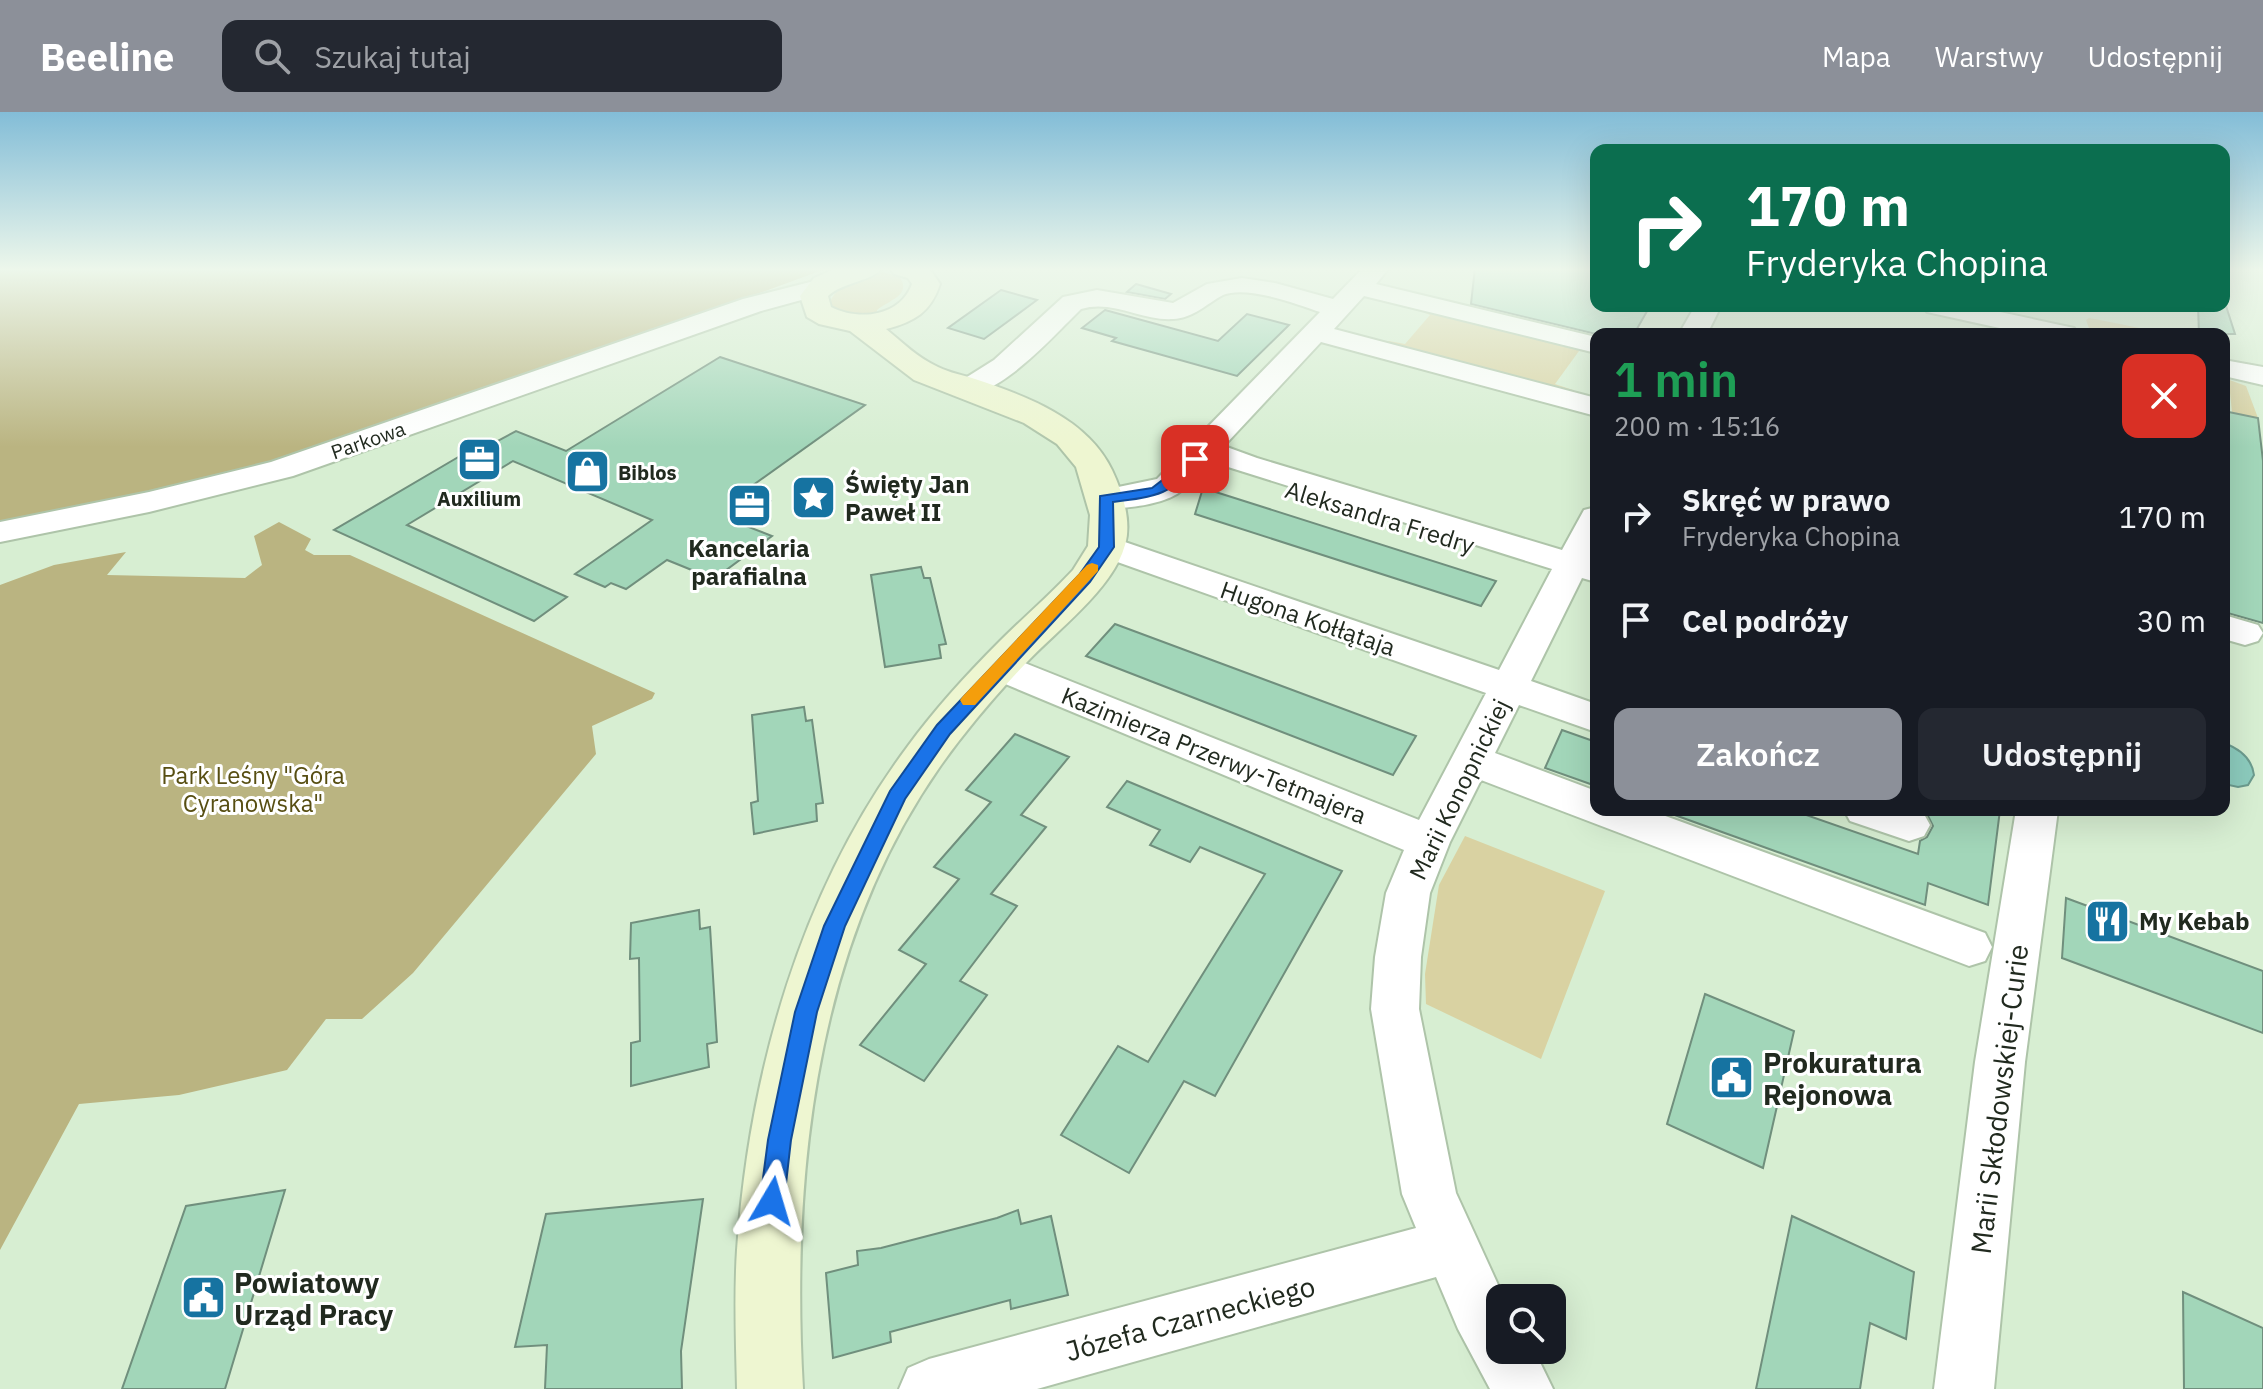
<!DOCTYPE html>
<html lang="pl">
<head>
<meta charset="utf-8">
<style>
	:root { --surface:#171b24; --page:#242831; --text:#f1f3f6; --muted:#9ea1a6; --accent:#8c9099 }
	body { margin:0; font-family:"IBM Plex Sans",sans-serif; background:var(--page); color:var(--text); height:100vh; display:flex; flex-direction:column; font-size:30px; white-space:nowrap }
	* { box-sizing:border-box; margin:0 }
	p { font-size:26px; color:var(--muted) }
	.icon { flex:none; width:44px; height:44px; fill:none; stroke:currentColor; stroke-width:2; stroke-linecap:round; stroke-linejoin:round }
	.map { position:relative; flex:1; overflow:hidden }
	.drawer { position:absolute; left:1590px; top:216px; width:640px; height:488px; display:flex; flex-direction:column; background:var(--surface); border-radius:16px; box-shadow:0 8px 32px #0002 }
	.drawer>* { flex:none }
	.guide { position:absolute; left:1590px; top:32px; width:640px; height:168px; border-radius:16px; box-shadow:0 8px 32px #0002; background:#0b6e4f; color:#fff; overflow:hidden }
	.tools { position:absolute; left:1486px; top:1172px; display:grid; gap:16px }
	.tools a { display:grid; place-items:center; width:80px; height:80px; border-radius:16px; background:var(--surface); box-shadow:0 8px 32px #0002; font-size:40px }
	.pin { position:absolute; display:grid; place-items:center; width:68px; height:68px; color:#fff; margin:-34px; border-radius:16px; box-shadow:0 4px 12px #0006 }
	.me { position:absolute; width:88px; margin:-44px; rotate:7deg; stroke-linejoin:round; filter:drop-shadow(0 0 6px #0008) }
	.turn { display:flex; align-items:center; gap:28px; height:168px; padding:0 24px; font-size:36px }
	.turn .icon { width:104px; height:104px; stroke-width:2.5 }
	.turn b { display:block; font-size:56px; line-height:68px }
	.round { display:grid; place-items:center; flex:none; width:84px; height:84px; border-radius:16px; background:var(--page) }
	.headline { display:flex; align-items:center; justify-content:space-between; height:136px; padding:0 24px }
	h1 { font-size:48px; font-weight:600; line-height:60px; color:#1e9e55 }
	.action { display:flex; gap:16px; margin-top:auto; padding:16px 24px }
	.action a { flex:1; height:92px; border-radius:16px; background:var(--accent); color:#fff; font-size:32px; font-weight:600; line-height:92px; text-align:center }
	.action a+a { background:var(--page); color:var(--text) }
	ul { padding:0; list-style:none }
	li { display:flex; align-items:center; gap:24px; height:104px; padding:0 24px }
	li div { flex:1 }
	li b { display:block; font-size:30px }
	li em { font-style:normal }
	header { display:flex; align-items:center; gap:48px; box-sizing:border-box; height:112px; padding:0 40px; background:var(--accent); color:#fff }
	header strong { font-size:38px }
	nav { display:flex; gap:44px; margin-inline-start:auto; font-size:28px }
	.search { width:560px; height:72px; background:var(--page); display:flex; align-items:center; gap:20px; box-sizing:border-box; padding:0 28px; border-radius:16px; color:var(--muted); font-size:30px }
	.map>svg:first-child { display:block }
</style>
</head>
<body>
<header>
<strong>Beeline</strong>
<div class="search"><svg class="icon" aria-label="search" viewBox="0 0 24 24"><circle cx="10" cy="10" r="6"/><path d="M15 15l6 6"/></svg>Szukaj tutaj</div>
<nav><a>Mapa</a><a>Warstwy</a><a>Udostępnij</a></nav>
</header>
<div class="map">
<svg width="2263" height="1277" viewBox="0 0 2263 1277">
	<rect width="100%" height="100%" fill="#d7eed2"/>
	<g fill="#d9d2a2">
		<path d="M882,160l17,4c14,19 -10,24 -22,34v4l-17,2 -26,-6 -4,-8c10,-23 34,-18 52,-30z"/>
		<path d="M1417,195l179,46 -17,-2 -24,33 18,6 1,4 -191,-50 6,-3 16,3 25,-29 -14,-6z"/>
		<path d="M2089,206l6,1 74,15h-64l-16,-6 -3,-8z"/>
		<path d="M2224,266l22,8 12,32 -26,-6 -2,-19 -6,-2z"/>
		<path d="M1465,724l140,55 -64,168 -115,-55 -1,-30 14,-89z"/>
	</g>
	<g fill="#bab481">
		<path d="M0,156h828l-68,25 1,5 -481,165 -65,17 -215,44z"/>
		<path d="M279,410l32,17 -6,11 9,5h36l305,138 -3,6 -60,27 4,28 -183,219 -51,46h-36l-39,51 -108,25 -100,9 -79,146v-665l54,-20 72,-13 -19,23 138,3 17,-13 -8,-29z"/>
	</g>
	<path fill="#8ccbbd" stroke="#6c9b8e" stroke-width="2" d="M2224,631c16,6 28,15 30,32l-6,10 -10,2 -14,-3z"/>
	<g fill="#a2d6b9" stroke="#708f7d" stroke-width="2">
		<path d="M1475,156h121v38h54l-16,28h-38l-125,-30z"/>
		<path d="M1136,172l35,10 -6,5 -38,-7z"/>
		<path d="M1001,178l36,10 -53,39 -36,-11z"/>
		<path d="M2198,194h28l9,28h-36z"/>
		<path d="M1105,198l113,31 29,-27 42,11 -52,51 -125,-35 4,-3 -34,-10z"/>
		<path d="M720,245l145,48 -116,83 15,6 -4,3 10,4 -14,11 5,2 -15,12 26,10 -58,43 -47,-19 -41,29 -15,-6 -6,4 -30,-13 77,-54 -139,-59 -106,64 160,72 -33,24 -200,-91 155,-91 7,3 20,-11 50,20z"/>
		<path d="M2224,299l34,7 5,43v162l-39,-11z"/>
		<path d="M1203,376l293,93 -15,25 -286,-92z"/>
		<path d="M921,455l3,11h6l16,66 -7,1 2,13 -56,9 -14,-92z"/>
		<path d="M1115,512l301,112 -23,39 -307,-119z"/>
		<path d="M804,595l2,14 6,-1 11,83 -7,1 1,17 -63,13 -3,-31 7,-2 -6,-86z"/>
		<path d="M1562,618l34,12v44l-51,-18z"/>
		<path d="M1015,622l54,23 -48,58 25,12 -55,67 26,12 -57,75 27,14 -63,86 -64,-36 66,-81 -27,-14 60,-71 -25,-12 57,-65 -25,-12z"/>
		<path d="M1127,669l215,90 -127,225 -31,-15 -55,92 -68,-38 57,-89 30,16 117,-188 -65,-27 -10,15 -40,-17 10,-15 -53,-23z"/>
		<path d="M1673,698h119l126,44 2,-13 7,-4 6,-11 -8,-16h75l-12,95 -60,-22 -3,22 -253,-91z"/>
		<path d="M2066,786l197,73v62l-201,-75z"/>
		<path d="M699,798l1,19 10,-2 7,115 -10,2 2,23 -78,19v-43l9,-2 -1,-83 -9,1 1,-36z"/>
		<path d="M1705,882l89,37 -31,137 -96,-44z"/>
		<path d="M285,1078l-60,199h-103l64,-183z"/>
		<path d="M703,1087l-22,152 1,38h-137l2,-44 -32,2 31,-133z"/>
		<path d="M1018,1098l3,14 30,-8 17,79 -57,14 -1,-9 -120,32 1,10 -58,16 -7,-85 32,-8 -1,-14 24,-3 116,-30z"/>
		<path d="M1792,1104l122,56 -8,67 -36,-16 -10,66h-104z"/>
		<path d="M2183,1180l80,36v61h-79z"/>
	</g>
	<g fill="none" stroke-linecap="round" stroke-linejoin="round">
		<defs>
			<g id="street">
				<path d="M1363,156h26l-13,16 220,53v16l-232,-57 -30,33 262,69v18l-275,-74 -97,104 33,12 305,92 22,-40 12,-3v43l-4,9 4,1v22l-14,-4 -51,103 65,23v28l-77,-27 -24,48 101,38v19h53l336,123 7,14 -7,14 -16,5 -488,-186 -31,62 -20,51 -9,64 -2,52 37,184 48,105h-4v52h34l19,39h-63l-32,-60 -22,-52 -399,112h-138l9,-21 21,-9 487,-131 -14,-34 -31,-185 4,-52 11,-64 18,-43 -418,-174 -6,-9 6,-9 13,-4 13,4 407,162 67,-127 -391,-139 -5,-7 5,-7 12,-3 12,3 380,130 53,-101 -343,-108c-10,11 -20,26 -32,33 -20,12 -61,17 -83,12l-5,-7 5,-7 63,-13 163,-167c-23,-8 -74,-27 -97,-17 -17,9 -29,23 -50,24 -31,2 -61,-20 -92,-10 -25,24 -86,94 -122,85l-4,-6 4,-6 35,-22 69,-63 34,-7 76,13 34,-19 35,-6 33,5 58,16z"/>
				<path d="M818,168l9,3 4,5 -4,5 -66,18 -468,165 -144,36 -149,30v-20l149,-30 122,-30 472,-163z"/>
				<path d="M1695,194h26l-14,28h-28z"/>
				<path d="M1923,194h49l102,22 4,6h-51l-100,-22z"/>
				<path d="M2224,248l39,7v18l-39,-9z"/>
				<path d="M2224,503l34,10 5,8 -5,8 -13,4 -21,-6z"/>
				<path d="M1844,698h69l11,4 6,11 -6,11 -15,5 -59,-20z"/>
				<path d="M2016,698h42l-33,252 -31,327h-60l41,-327z"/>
			</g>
			<path id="secondary" d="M837,156h45c-9,13 -39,14 -54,28l3,11c28,14 69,10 81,-23l-4,-6 -14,-4 -4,-6h39l11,16c-9,28 -26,38 -54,45 17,14 32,29 52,38 12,6 25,8 37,12 51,17 112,39 137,91 10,21 20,51 13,75 -12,44 -69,86 -99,118 -31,33 -61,68 -87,105 -125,179 -148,409 -136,621h-66c-1,-46 -3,-93 0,-139 12,-177 64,-361 171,-504 27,-37 59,-72 92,-105 24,-24 50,-46 73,-71l15,-24 2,-31 -14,-48 -19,-23 -33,-21 -110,-43 -64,-49 -31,-7 -12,-7 -7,-21 14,-18z"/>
		</defs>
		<use href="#street" stroke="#aec4a9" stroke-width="4"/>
		<use href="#secondary" stroke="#aec4a9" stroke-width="4"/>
		<use href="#street" fill="#fff" fill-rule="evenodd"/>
		<use href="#secondary" fill="#eef6d1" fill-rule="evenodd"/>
	</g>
	<linearGradient id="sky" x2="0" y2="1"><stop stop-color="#83bdd7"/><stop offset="0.47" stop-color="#edf7eb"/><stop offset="1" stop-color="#edf7eb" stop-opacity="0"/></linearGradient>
	<rect width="2263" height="335" fill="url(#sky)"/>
	<path fill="#1a73e8" stroke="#114b97" stroke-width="2" d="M1195,343l7,4c-28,35 -46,38 -89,43l1,45 -24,35 -140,152 -45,65 -60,127 -28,86 -26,128 -7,61 -3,9 -9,3 -8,-3 -4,-9 8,-61 27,-128 29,-86 66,-135 47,-66 142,-150 20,-28 1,-51 52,-8z"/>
	<path fill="#f59e0b" d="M1092,451l6,2v6l-123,134h-12l-3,-5 3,-4 124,-131z"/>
	<defs>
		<symbol id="office-square" viewBox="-11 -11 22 22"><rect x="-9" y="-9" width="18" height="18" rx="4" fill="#1673a1" stroke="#fff"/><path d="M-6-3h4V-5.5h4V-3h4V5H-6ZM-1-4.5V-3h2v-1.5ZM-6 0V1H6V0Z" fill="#fff"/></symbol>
		<symbol id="shop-square" viewBox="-11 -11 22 22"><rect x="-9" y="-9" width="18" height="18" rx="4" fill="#1673a1" stroke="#fff"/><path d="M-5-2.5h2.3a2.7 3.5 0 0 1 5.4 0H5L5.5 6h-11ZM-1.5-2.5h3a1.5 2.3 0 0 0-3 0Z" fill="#fff"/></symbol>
		<symbol id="sight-square" viewBox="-11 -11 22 22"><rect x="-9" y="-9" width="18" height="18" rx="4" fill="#1673a1" stroke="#fff"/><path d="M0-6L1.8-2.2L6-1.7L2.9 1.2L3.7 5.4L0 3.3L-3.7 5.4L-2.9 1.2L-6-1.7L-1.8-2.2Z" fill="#fff"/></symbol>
		<symbol id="restaurant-square" viewBox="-11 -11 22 22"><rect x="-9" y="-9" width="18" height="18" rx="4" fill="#1673a1" stroke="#fff"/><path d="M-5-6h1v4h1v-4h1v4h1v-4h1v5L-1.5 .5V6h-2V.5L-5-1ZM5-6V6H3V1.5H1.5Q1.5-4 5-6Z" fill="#fff"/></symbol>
		<symbol id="civic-square" viewBox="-11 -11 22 22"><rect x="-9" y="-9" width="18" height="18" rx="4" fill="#1673a1" stroke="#fff"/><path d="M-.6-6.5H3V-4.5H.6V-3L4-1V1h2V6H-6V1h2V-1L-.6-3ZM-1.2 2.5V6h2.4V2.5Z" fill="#fff"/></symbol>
	</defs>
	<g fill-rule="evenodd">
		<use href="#office-square" x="454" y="322" width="51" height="51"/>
		<use href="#shop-square" x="562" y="334" width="51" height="51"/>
		<use href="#sight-square" x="788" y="360" width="51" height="51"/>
		<use href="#office-square" x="724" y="368" width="51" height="51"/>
		<use href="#restaurant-square" x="2082" y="784" width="51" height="51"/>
		<use href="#civic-square" x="1706" y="940" width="51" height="51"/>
		<use href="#civic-square" x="178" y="1160" width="51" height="51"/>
	</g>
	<g text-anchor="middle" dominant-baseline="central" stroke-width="6" stroke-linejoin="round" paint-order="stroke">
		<g font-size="20" fill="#212a1f" stroke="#fff">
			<text transform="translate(368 328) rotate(-19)">Parkowa</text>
		</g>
		<g font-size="20" font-weight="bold" fill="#212a1f" stroke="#fff" text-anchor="start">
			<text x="618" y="360">Biblos</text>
			<text x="479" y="386" text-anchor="middle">Auxilium</text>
		</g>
		<g font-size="24" font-weight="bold" fill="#212a1f" stroke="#fff" text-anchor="start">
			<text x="845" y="372">Święty Jan<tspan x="845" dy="28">Paweł II</tspan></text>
			<text x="749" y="436" text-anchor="middle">Kancelaria<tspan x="749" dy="28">parafialna</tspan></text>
			<text x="2139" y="809">My Kebab</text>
		</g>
		<g font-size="24" fill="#212a1f" stroke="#fff">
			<text transform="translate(1380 405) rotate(17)">Aleksandra Fredry</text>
			<text transform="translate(1308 506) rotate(19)">Hugona Kołłątaja</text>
			<text transform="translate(1214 643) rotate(22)">Kazimierza Przerwy-Tetmajera</text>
			<text transform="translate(1459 677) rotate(-64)">Marii Konopnickiej</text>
		</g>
		<g font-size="24" fill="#574e12" stroke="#fff">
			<text x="253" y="663">Park Leśny "Góra<tspan x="253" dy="28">Cyranowska"</tspan></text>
		</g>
		<g font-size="28" font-weight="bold" fill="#212a1f" stroke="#fff" text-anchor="start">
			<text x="1763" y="950">Prokuratura<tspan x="1763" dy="32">Rejonowa</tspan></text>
			<text x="234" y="1170">Powiatowy<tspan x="234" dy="32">Urząd Pracy</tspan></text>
		</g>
		<g font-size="28" fill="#212a1f" stroke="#fff">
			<text transform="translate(1999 987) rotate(-83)">Marii Skłodowskiej-Curie</text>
			<text transform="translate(1190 1206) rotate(-15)">Józefa Czarneckiego</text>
		</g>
	</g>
</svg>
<div class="tools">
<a><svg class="icon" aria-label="search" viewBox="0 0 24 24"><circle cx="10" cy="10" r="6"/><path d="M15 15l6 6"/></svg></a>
</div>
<div class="pin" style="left:1195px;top:347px;background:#d93025"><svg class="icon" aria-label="arrive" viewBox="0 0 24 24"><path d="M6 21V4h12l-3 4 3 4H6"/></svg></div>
<svg class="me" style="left:772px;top:1089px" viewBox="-20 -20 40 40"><path d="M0-17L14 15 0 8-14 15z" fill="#1a73e8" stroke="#fff" stroke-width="4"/></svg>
<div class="guide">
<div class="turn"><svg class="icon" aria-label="right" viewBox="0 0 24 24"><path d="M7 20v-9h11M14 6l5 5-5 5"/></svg><div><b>170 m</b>Fryderyka Chopina</div></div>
</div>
<section class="drawer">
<div class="headline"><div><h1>1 min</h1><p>200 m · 15:16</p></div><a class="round" style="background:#d93025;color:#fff"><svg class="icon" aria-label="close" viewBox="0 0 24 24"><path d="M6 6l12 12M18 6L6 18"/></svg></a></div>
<ul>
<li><svg class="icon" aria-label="right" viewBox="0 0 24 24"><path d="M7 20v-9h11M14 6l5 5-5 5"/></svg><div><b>Skręć w prawo</b><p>Fryderyka Chopina</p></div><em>170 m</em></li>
<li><svg class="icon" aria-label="arrive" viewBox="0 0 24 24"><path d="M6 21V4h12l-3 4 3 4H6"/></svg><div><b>Cel podróży</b></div><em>30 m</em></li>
</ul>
<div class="action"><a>Zakończ</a><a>Udostępnij</a></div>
</section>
</div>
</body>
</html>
